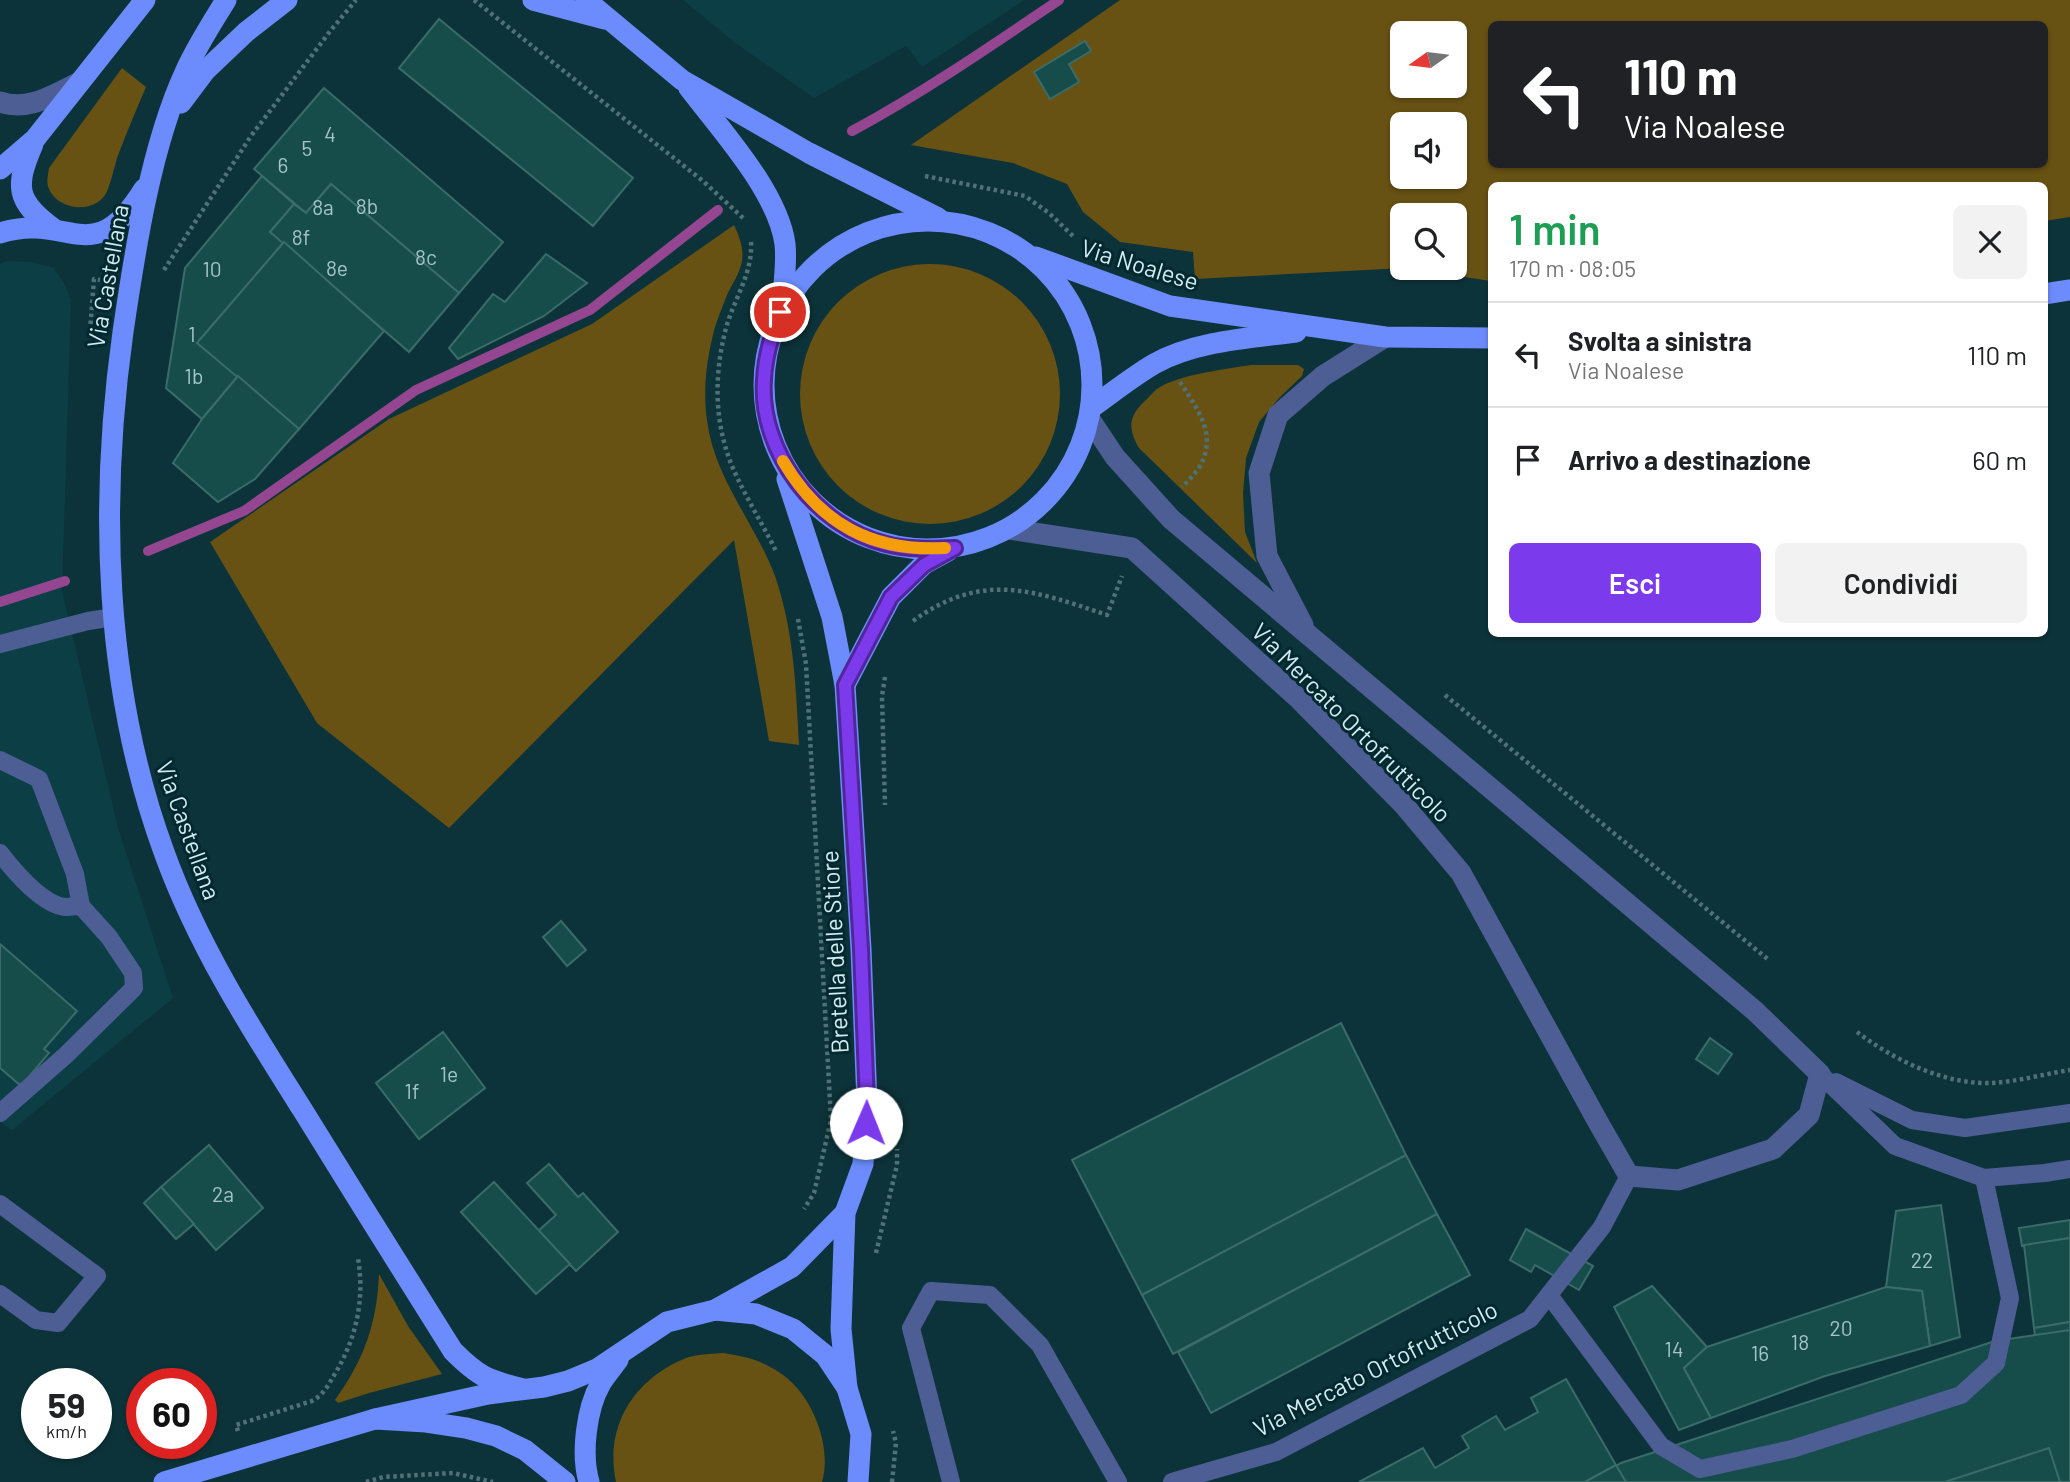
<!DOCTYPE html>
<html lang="it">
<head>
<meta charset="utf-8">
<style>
	:root { --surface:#fff; --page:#f2f2f2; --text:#202124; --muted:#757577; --line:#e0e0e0; --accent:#7c3aed }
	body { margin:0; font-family:Barlow,sans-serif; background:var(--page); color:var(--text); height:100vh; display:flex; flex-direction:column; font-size:26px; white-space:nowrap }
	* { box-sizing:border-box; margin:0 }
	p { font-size:23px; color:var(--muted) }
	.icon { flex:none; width:38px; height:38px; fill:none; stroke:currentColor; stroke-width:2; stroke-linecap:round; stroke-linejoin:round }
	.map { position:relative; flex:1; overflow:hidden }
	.drawer { position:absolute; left:1488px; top:182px; width:560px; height:455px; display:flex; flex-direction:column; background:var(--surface); border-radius:10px; box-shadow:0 2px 5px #0004 }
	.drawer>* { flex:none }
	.guide { position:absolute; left:1488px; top:21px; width:560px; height:147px; border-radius:10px; box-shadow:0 2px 5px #0004; background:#202124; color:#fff; overflow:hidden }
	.needle { width:46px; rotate:256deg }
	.tools { position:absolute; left:1390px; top:21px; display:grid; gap:14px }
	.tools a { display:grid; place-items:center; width:77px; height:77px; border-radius:10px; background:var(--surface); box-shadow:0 2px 5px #0004; font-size:35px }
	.speed { position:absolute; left:21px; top:1368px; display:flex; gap:14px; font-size:35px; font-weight:700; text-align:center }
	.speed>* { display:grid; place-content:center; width:91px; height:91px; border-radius:50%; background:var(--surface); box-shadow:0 2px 5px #0004; line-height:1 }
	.speed small { font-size:18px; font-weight:400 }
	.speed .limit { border:10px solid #d22; background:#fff; color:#111 }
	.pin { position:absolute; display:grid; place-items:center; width:60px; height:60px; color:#fff; margin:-30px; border:4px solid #fff; border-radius:50%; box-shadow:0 2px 7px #0007 }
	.me { position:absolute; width:77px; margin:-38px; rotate:1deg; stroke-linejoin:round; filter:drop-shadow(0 0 5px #0008) }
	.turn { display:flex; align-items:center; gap:24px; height:147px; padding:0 21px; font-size:32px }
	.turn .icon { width:91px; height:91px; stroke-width:2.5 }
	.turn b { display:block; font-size:49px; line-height:60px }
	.round { display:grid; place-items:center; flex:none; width:74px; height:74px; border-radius:10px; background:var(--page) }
	.headline { display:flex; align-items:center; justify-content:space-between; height:119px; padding:0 21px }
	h1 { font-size:42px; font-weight:600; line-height:52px; color:#1e9e55 }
	.button { display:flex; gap:14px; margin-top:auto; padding:14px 21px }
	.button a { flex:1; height:80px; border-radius:10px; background:var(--accent); color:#fff; font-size:28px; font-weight:600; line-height:80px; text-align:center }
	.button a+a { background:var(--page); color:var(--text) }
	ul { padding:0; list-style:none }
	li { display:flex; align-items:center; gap:21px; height:105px; padding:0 21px; border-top:2px solid var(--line) }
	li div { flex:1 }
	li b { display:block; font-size:26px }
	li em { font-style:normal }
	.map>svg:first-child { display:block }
</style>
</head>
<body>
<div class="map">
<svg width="2070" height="1482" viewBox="0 0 2070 1482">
	<rect width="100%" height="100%" fill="#0c3339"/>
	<g fill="#0c3e45">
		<path d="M683,0h341l-102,67 -16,-21 -92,52 -80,-56z"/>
		<path d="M6,261l25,1 23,6 10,15 7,17 -9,291 56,237 55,170 -161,132 -12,-8v-858z"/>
	</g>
	<g fill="#675214" fill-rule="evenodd">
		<path d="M1120,0h950v217l-26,4v-35h-553v95l-87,-13 -209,11 -2,-27 -73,-10 -37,-30 -16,-28 -54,-21 -102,-18zM1491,24h553v140h-553zM1402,33h52v53h-52zM1402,124h52v53h-52zM1402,215h52v53h-52z"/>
		<path d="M122,68l24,19c-10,23 -20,47 -29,71 -3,10 -7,29 -12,37 -13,19 -47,15 -56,-6 -3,-7 -1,-14 0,-21z"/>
		<path d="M734,225c5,11 10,23 8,36 -2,12 -10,23 -15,34 -5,13 -11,27 -14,40 -7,28 -10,57 -6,85 7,58 48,103 68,156 19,55 21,112 24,169l-30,-4 -35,-201 -285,288 -132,-105 -107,-181 179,-123 203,-95z"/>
		<circle cx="930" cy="394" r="130"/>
		<path d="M1251,365h47l6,4 -2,7 -23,22 -20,24 -13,36 -3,35 2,39 12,31 -118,-115c-11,-19 -11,-32 6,-47 4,-4 8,-9 12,-12 19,-14 69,-20 94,-24z"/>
		<path d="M379,1274l29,52 34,48 -73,19 -31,10 -3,-3c29,-40 42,-77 44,-126z"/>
		<path d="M723,1353c12,2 26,4 37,9 9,4 21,10 28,17 26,22 44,69 34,103h-206c-12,-56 18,-103 70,-124 11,-4 25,-4 37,-5z"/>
	</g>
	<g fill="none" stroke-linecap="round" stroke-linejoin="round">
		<g stroke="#944690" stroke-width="10">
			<path d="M852,131c72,-39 139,-85 207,-131"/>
			<path d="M148,551l96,-40 172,-121 174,-80 128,-100"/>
			<path d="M0,602l65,-21"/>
		</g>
	</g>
	<g fill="#164d4a" stroke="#3a6c69" stroke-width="2">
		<path d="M439,19l194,159 -40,48 -194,-158z"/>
		<path d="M1085,41l6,10 -22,13 10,18 -29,17 -16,-27z"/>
		<path d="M324,88l179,154 -44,51 -128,-109 -25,29 -52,-44z"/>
		<path d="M262,176l32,28 -24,28 14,10 -87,101 41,33 -36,43 -36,-31 19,-120z"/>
		<path d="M331,184l128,109 -50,59 -139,-120 24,-28 12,9z"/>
		<path d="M284,242l100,89 -85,98 -102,-86z"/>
		<path d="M546,254l41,29 -43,33 -86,43 -9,-11 44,-54 12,8z"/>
		<path d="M238,376l61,53 -44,50 -37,23 -45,-39 29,-44z"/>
		<path d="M561,921l25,29 -19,16 -24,-29z"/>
		<path d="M0,944l77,67 -33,38 5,4 -28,33 -21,-18z"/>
		<path d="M1341,1023l65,132 -264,140 -70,-135z"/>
		<path d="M443,1032l42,56 -66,51 -43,-56z"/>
		<path d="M1710,1038l22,16 -14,20 -22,-15z"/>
		<path d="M209,1145l54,63 -47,42 -55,-63z"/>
		<path d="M1406,1155l31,59 -264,140 -31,-59z"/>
		<path d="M549,1164l29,33 5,-4 35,39 -42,39 -38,-40 18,-16 -29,-32z"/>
		<path d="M494,1182l76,82 -34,30 -75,-82z"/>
		<path d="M161,1187l33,37 -18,15 -32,-36z"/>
		<path d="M1941,1205l19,132 -30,9 -8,-55 -36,-4 10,-76z"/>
		<path d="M1437,1214l33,61 -259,138 -33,-61z"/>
		<path d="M2070,1220v18l-48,8 -3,-18z"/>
		<path d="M1526,1229l67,37 -14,24 -44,-25 -4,7 -21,-12z"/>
		<path d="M2070,1238v84l-36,6 -10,-83z"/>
		<path d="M1652,1286l55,61 -23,21 27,50 -32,12 -65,-123z"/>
		<path d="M1886,1287l36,4 8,55 -105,30 -114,42 -27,-50 23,-21z"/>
		<path d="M2070,1322v49l-30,5 -6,-48z"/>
		<path d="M2070,1330v152h-481l32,-19 374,-122z"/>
		<path d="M1566,1379l50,86 -31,17h-226l64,-34 12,20 34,-20 -7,-12 34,-20 9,14 33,-18 -7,-14z"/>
		<path d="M2049,1448l11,34h-115z"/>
		<path d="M1616,1465l10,17h-41z"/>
	</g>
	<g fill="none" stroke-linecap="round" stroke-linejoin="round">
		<g stroke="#4f7177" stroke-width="4.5" stroke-dasharray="3.5 3.5" stroke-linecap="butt">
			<path d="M474,0l229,181 40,37"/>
			<path d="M925,176l100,20 24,17 25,24"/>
			<path d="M751,242c2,31 -17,57 -25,86 -13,50 -12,100 10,147 12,26 27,50 40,76"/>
			<path d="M164,270l87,-134 80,-106 25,-30"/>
			<path d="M90,331l4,-52 6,1"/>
			<path d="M1180,382c17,27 38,52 20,84 -5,8 -12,15 -18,21"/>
			<path d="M798,619l8,45 25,456 -17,73 -10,16"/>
			<path d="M913,621c69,-50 120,-31 194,-6l15,-39"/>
			<path d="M885,677l-3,19 3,109"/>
			<path d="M1445,695l325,266"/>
			<path d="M1857,1032c37,28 86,52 133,51 26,-1 54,-9 80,-13"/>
			<path d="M876,1253l21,-88v-16"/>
			<path d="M238,1431l-2,-6 76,-24c10,-5 16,-15 21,-24 23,-37 32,-76 25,-119"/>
			<path d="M366,1482l17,-5 70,-4 40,9"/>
			<path d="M892,1482l4,-39 -3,-12"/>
		</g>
		<g stroke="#4d5e95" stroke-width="18">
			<path d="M0,644l88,-23 26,-4"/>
			<path d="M0,760l39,19 36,95 6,32c-6,0 -12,1 -17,1 -23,-4 -50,-36 -64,-54"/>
			<path d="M1820,1074l75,72 89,32 61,-5 25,-4"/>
			<path d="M1836,1082l76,38 53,8 105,-15"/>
			<path d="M0,1113l66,-58 68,-67 -1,-15 -24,-36 -28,-31"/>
			<path d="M0,1204l97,72 -39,47 -22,-3 -36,-26"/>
			<path d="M1549,1295l112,151 39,23 92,-20 169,-54 35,-32 14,-65 -26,-120"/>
			<path d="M951,1482l-40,-154 20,-37 59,4 50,50 78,137"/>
			<path d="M1172,1482l104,-30 254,-133 72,-92 27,-51"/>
		</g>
		<g stroke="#4d5e95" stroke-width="21">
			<path d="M0,102c29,10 54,-8 80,-20"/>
			<path d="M1009,529l123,19 167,151 104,105 58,69 137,249 31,54 49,4 95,-31 36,-34 11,-41 -65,-63 -584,-492 -56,-62 -26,-39"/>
			<path d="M1303,625l-36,-69 -8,-83 19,-58 45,-39 62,-39"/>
		</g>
		<g stroke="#6c8cfd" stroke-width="21">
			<path d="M226,0c-14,23 -29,46 -40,70 -35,75 -51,180 -63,262 -24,171 -19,357 41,520 33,92 86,175 138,257 50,81 100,161 151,242 26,26 34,29 70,38"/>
			<path d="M533,0l72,19"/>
			<path d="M586,0l96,80 127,73 129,65"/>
			<path d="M689,88c32,42 89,104 96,156 2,19 -1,40 -3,59"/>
			<path d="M181,103l24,-32 41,-39 41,-32"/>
			<path d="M33,144c-18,42 -18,57 21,85"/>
			<path d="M0,169l35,-30 110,-139"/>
			<circle cx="928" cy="385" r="164"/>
			<path d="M0,233c69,-22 92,40 144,-44"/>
			<path d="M1036,257l134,49 215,31 106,1"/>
			<path d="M2044,294l26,-4"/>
			<path d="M1091,408c21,-15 41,-31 63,-44 40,-23 97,-26 142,-32"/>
			<path d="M787,479l45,138 13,68 16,264 6,154 -4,61 -18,49 -4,116 6,59"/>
			<path d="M845,685l46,-88 33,-33 24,-13"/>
			<path d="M715,1310l77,-43 53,-54"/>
			<path d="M375,1419l113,-25 56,-7 24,-6 29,-12 70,-47 48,-12 41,4 37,15 32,26 22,33 14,46 -3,48"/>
			<path d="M164,1482l211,-63 51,3 40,6 30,8 29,14 40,32"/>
			<path d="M589,1482c-8,-28 -3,-73 12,-99 5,-8 12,-16 17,-23"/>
		</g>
	</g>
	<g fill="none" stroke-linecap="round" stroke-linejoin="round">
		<defs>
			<path id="route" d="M780,312c-8,23 -15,44 -16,68 -5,71 52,147 122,164 23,6 45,5 69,4l-31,17 -33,32 -46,88 16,264 6,154 -1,20"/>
		</defs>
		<use href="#route" stroke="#51269a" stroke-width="18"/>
		<use href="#route" stroke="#7c3aed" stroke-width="12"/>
		<path stroke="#f59e0b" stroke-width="12" d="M783,461c37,63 89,91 162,87"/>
	</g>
	<g text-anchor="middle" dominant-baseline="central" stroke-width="6" stroke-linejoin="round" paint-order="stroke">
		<g font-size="21" fill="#a4c4c7">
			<text x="330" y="133">4</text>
			<text x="307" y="147">5</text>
			<text x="283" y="164">6</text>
			<text x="367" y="205">8b</text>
			<text x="323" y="206">8a</text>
			<text x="301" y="236">8f</text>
			<text x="426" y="256">8c</text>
			<text x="337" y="267">8e</text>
			<text x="212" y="268">10</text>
			<text x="192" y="333">1</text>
			<text x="194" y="375">1b</text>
			<text x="449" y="1073">1e</text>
			<text x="412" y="1090">1f</text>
			<text x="223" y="1193">2a</text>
			<text x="1922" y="1259">22</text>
			<text x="1841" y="1327">20</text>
			<text x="1800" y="1341">18</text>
			<text x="1674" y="1348">14</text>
			<text x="1760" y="1352">16</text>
		</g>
		<g font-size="24" fill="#d3ecf1" stroke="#01292f">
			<text transform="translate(1140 264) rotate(17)">Via Noalese</text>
			<text transform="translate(107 276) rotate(-80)">Via Castellana</text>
			<text transform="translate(1352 722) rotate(45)">Via Mercato Ortofrutticolo</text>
			<text transform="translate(189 830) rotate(70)">Via Castellana</text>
			<text transform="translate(834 952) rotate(-93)">Bretella delle Stiore</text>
			<text transform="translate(1375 1368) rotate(-27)">Via Mercato Ortofrutticolo</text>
		</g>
	</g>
</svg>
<div class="tools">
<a><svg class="needle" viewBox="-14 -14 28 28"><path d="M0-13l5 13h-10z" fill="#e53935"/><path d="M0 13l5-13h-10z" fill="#757577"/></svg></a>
<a><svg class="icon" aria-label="sound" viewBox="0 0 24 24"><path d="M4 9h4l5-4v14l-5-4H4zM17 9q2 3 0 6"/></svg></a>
<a><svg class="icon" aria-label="search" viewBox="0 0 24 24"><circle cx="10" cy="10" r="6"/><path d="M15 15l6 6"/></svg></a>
</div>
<div class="speed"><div>59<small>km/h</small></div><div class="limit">60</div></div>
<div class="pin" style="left:780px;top:312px;background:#d93025"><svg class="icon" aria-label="arrive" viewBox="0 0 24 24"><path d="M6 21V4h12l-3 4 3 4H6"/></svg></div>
<svg class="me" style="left:866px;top:1123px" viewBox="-20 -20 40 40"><circle r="19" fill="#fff"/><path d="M0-13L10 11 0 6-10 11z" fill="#7c3aed"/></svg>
<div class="guide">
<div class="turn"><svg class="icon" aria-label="left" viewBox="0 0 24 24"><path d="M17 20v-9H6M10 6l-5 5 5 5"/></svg><div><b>110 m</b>Via Noalese</div></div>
</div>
<section class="drawer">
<div class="headline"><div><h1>1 min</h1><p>170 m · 08:05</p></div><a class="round"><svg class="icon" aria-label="close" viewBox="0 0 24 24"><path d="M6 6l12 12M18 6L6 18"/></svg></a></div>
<ul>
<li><svg class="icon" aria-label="left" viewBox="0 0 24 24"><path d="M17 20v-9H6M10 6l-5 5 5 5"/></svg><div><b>Svolta a sinistra</b><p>Via Noalese</p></div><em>110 m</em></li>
<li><svg class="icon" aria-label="arrive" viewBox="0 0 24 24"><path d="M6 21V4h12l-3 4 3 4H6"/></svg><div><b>Arrivo a destinazione</b></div><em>60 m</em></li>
</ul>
<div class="button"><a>Esci</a><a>Condividi</a></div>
</section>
</div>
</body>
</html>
